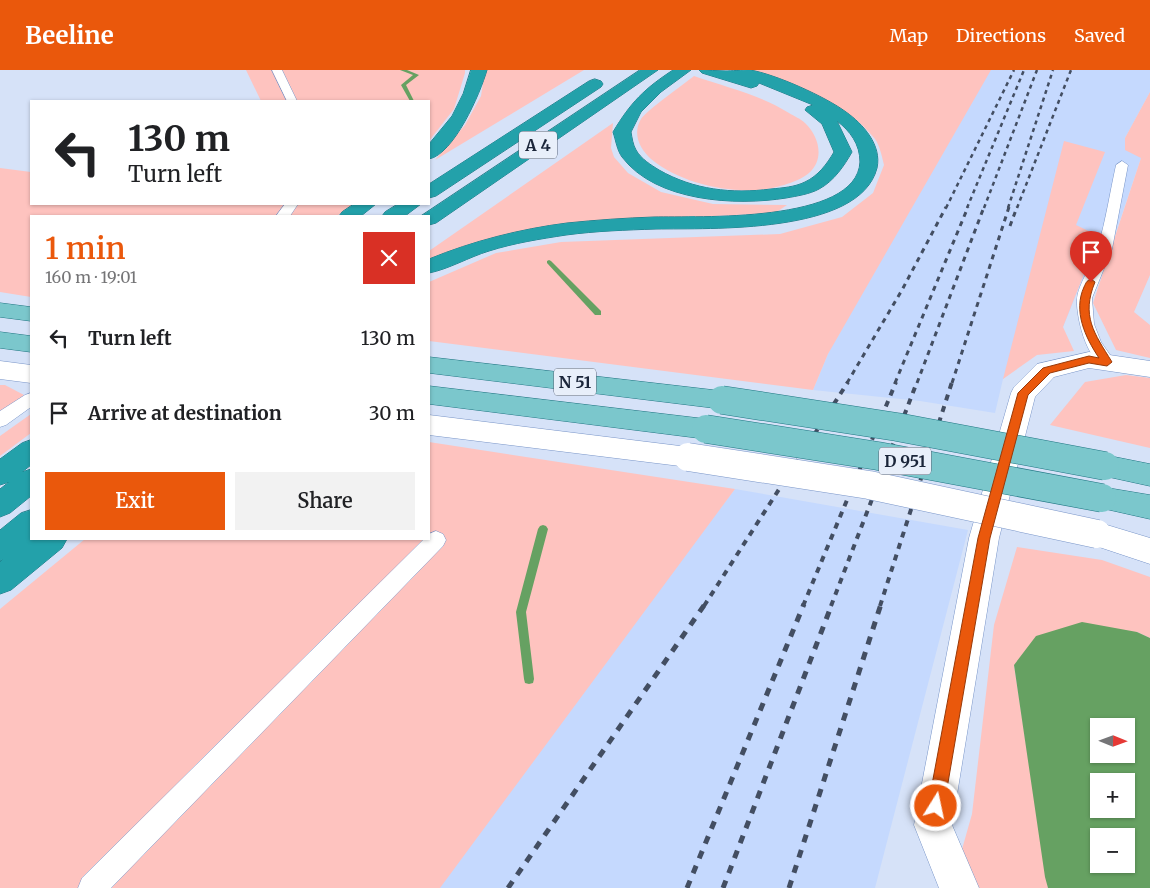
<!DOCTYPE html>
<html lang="en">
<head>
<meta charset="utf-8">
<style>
	:root { --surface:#fff; --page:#f2f2f2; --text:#202124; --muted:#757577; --accent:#ea580c }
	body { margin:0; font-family:Merriweather,serif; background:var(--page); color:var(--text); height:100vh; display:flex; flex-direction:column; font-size:19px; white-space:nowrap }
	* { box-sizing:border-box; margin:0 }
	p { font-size:16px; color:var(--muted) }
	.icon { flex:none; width:28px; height:28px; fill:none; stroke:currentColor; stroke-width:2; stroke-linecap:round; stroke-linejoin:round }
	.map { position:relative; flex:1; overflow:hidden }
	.side { position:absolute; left:30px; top:145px; width:400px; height:325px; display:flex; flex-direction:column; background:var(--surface); border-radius:0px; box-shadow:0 1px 4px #0004 }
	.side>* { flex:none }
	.guide { position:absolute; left:30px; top:30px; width:400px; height:105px; border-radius:0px; box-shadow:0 1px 4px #0004; background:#fff; color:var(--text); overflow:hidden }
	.needle { width:32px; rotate:91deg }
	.controls { position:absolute; left:1090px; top:648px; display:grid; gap:10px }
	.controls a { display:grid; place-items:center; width:45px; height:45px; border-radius:0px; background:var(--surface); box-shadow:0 1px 4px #0004; font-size:25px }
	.pin { position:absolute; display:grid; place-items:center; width:42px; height:42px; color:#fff; margin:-51px -21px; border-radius:50% 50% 50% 0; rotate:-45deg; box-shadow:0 0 5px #0007 }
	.pin .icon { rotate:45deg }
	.me { position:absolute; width:55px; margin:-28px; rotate:10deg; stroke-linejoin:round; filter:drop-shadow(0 0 4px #0008) }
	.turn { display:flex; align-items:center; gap:18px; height:105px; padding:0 15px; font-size:22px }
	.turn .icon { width:65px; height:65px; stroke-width:2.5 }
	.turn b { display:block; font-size:35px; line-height:42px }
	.round { display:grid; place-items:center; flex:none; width:52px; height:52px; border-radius:0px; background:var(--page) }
	.summary { display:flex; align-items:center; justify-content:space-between; height:85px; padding:0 15px }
	h1 { font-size:30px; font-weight:600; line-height:38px; color:var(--accent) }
	.cta { display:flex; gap:10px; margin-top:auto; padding:10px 15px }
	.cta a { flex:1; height:58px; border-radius:0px; background:var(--accent); color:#fff; font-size:20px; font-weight:600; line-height:58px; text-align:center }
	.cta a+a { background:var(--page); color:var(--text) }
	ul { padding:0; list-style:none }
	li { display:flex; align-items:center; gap:15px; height:75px; padding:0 15px }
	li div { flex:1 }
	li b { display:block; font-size:19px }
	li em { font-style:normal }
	header { display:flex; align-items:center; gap:30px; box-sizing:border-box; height:70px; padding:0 25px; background:var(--accent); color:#fff }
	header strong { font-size:24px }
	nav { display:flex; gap:28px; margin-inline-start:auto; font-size:18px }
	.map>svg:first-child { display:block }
</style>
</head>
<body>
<header>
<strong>Beeline</strong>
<nav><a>Map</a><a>Directions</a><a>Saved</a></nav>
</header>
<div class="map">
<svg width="1150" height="818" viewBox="0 0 1150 818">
	<rect width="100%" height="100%" fill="#d6e2f8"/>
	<g fill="#c5d9fe">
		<path d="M967,0h183v22l-25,46 16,20 -31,92 -14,-4 -33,81 -60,52 -8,34 -75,-12 -107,-11 15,-36z"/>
		<path d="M735,419l233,41 -93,358h-818l639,-348z"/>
	</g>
	<g fill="#fec3bf">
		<path d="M246,0h219v3l-11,36 -25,32v-40h-168z"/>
		<path d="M485,0h99l-149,90 30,-35 16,-29z"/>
		<path d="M747,0h244l-163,284 -15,36 -384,-49v-59l67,-29 65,-11 219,-8 62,-17 31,-24 11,-28c-2,-8 -4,-19 -9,-26 -31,-40 -83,-54 -128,-69z"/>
		<path d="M694,6c32,11 66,19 95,37 5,3 12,6 16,10 14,13 20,36 4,50 -11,10 -40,17 -54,17 -35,2 -77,-9 -104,-31 -11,-10 -19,-25 -10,-40 5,-8 43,-35 53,-43z"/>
		<path d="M1150,22v183l-16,37 16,13v33l-34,-8 -23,-47 48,-145 -16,-8v-12z"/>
		<path d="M613,53l-2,25 3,9 14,16 33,19 52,12 74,1 -12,8 -217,11 -129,35v-8z"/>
		<path d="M1064,71l41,11 -29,73 23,11 -36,91 11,24 -37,4 -34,24z"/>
		<path d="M0,98l31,4v32h322l-16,12h-306v81l-31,-5z"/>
		<path d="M1126,305l24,3v70l-100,-23 35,-43z"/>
		<path d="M0,315h5l19,10 -24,19z"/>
		<path d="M31,344v19l-31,23v-20z"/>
		<path d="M429,372l306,47 -295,399h-440v-279l85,-70h344z"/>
		<path d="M1017,477l85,13 48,17v61l-13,-6 -123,33 34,223h-97l21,-74 22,-189z"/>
	</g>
	<path fill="#66a162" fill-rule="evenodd" d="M1082,552l55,10 13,6v250h-102l-3,-11 -31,-212 22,-29zM1099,656h27v28h-27zM1099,711h27v28h-27zM1099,766h27v28h-27z"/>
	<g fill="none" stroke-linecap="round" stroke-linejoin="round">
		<g fill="#66a162" fill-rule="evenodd">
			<path d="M400,0h7l12,5 -13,10 8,16h-4l-9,-16 12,-10z"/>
			<path d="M549,190l2,1 50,50v4h-6l-48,-52v-2z"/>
			<path d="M543,455l3,1 2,3 -22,83 8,67 -1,4 -4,1 -4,-1 -1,-4 -8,-67 22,-83 2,-3z"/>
		</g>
		<defs>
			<g id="service">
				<path d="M272,0h10l15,31h-10z"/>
				<path d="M1122,91l6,4 -16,84 -20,49 2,26 7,18 14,20 -2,4c-24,7 -37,-48 -36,-66 0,-15 17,-37 21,-53 8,-27 12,-55 18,-82z"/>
				<path d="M285,134h13l-8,12h-14z"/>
				<path d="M31,323v14l-25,18 -6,2v-16l25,-16z"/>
				<path d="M436,461l7,3 3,6 -3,6 -332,342h-33l4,-10 342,-339h5v-5z"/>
			</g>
			<g id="minor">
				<path d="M1089,282l61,9v16l-61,-9 -35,9 -19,20 -36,141 -47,287 27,63h-40l-25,-63 55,-287 42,-145 3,-6 23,-23z"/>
				<path d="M0,291l31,4v18l-31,-4z"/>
				<path d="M429,345l259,32 9,3 4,7 -4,7 -9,3 -259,-32z"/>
				<path d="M1097,452l53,16v26l-63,-21 -5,-9 5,-9z"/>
			</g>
			<g id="primary">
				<path d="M0,233l31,4v14l-31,-4z"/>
				<path d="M0,262l31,4v16l-31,-4z"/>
				<path d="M429,287l293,34 9,3 4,6 -4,6 -9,3 -293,-36z"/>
				<path d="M429,316l277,33 9,3 4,7 -4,7 -9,3 -277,-35z"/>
				<path d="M1105,385l45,9v22l-55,-12 -4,-8 4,-8z"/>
				<path d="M1102,417l48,8v24l-58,-13 -4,-8 4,-8z"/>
			</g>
			<g id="motorway">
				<path d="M471,0h16c-7,24 -33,84 -58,89v-15l23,-28 11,-22z"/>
				<path d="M640,0h18l-222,153 -7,2v-9h-8z"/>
				<path d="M673,0h18l-30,22 -20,20 -10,20c1,6 2,13 5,18 5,9 15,15 23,20 35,20 73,24 112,19 11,-1 24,-2 34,-7 13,-6 22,-18 29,-30l-12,-28 -17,-14 2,-3 6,-2 -54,-22 -2,3 -6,2 -49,-15 -3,-3c9,0 18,1 27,1 4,0 17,-1 24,-1 25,4 76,27 96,42 17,12 36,33 31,56 -17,67 -168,60 -221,61 -30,1 -60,2 -90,6 -26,4 -52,8 -77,16 -20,6 -40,18 -60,22v-14c44,-18 91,-30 138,-36 29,-3 58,-5 87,-6 42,-1 203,7 206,-55 0,-18 -10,-31 -23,-41l15,31c-8,14 -18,29 -33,37 -9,5 -22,7 -33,9 -50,8 -130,4 -164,-41 -5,-7 -6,-16 -9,-25 18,-30 31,-43 60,-62z"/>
				<path d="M595,9l6,2 2,3 -2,3 -165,109 -7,2v-14l160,-103z"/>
				<path d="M354,134h22l-15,12h-22l3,-4z"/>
				<path d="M398,134h23l-16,12h-23l3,-4z"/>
				<path d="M31,370v25l-9,7 9,-3v27l-21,17 -10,4v-28l9,-7 -9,3v-26l22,-16z"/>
				<path d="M31,440v29h36l-5,9 -51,42 -11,4v-32l3,-3 -3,2v-31l21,-17z"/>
			</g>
		</defs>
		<use href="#service" stroke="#7995c8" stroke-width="1"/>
		<use href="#minor" stroke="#7995c8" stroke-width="1"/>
		<use href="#primary" stroke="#207683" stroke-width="1"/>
		<use href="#motorway" stroke="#207683" stroke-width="1"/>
		<use href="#service" fill="#fff" fill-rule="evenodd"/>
		<use href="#minor" fill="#fff" fill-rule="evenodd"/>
		<use href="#primary" fill="#7bc7cc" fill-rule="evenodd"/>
		<use href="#motorway" fill="#23a1aa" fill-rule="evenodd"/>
		<g stroke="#434e62" stroke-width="2.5" stroke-dasharray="4 4" stroke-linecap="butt">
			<path d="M946,138l68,-138"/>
			<path d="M967,138l57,-138"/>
			<path d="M984,138l53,-138"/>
			<path d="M1008,138l45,-138"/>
			<path d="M1017,138l54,-138"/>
		</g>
		<g stroke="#434e62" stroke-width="3" stroke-dasharray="5 5" stroke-linecap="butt">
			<path d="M1010,156l7,-19"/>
			<path d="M847,313l55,-93 44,-83"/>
			<path d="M895,313l73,-176"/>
			<path d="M917,313l67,-176"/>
			<path d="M952,313l57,-176"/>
		</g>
		<g stroke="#434e62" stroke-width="4" stroke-dasharray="6 6" stroke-linecap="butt">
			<path d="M704,536l144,-224"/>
			<path d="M803,536l93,-224"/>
			<path d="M831,536l86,-224"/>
			<path d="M880,536l72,-224"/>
		</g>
		<g stroke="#434e62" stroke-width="5" stroke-dasharray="8 8" stroke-linecap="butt">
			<path d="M508,818l197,-284"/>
			<path d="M687,818l117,-284"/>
			<path d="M723,818l109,-284"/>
			<path d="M789,818l92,-284"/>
		</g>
		<defs>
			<path id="minor-bridge" d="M688,387l181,28 228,49"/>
			<g id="primary-bridge">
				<path d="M722,330l175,27 208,39"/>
				<path d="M706,359l172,27 224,42"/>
			</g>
		</defs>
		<use href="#minor-bridge" stroke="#7995c8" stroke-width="29" stroke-linecap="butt"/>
		<use href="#primary-bridge" stroke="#207683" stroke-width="29" stroke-linecap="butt"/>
		<use href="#minor-bridge" stroke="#fff" stroke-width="28"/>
		<use href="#primary-bridge" stroke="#7bc7cc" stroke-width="28"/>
	</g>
	<path fill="#ea580c" stroke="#983908" d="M1091,209l4,3c-14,34 -1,51 17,80l-5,4 -18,-3 -39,10 -22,22 -38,143 -46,268 -2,5 -6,2 -5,-2 -3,-5 50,-268 40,-145 25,-25 46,-12 10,2c-14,-21 -26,-47 -15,-71 2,-4 2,-6 7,-8z"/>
	<g text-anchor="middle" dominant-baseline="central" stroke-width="4.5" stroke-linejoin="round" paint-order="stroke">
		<g fill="#e8effa" stroke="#586274" stroke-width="1">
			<rect x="519" y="61.5" width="38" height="27" rx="4"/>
			<rect x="554" y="298.5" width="42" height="27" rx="4"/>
			<rect x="879" y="377.5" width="52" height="27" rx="4"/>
		</g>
		<g font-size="16" font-weight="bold" fill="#1b263a">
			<text x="538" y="75">A 4</text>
			<text x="575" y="312">N 51</text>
			<text x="905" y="391">D 951</text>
		</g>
	</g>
</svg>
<div class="controls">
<a><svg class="needle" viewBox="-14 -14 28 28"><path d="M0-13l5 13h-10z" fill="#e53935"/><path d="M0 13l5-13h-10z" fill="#757577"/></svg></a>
<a>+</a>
<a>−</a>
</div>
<div class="pin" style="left:1091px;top:212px;background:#d93025"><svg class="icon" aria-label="arrive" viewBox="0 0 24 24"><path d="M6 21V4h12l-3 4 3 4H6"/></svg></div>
<svg class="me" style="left:936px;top:736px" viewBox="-20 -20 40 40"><circle r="17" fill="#ea580c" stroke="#fff" stroke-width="3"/><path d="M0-11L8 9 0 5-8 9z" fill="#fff"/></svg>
<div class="guide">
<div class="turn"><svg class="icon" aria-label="left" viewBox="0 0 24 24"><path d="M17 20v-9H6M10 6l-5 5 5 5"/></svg><div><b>130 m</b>Turn left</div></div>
</div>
<section class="side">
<div class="summary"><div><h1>1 min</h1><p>160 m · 19:01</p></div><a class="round" style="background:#d93025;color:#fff"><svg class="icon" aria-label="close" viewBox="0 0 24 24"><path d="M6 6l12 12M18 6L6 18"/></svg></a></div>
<ul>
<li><svg class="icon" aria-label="left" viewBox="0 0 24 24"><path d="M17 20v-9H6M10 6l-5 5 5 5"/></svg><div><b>Turn left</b></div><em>130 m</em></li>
<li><svg class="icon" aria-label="arrive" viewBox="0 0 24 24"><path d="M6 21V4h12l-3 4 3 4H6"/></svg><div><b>Arrive at destination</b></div><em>30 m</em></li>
</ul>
<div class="cta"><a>Exit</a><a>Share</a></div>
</section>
</div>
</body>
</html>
